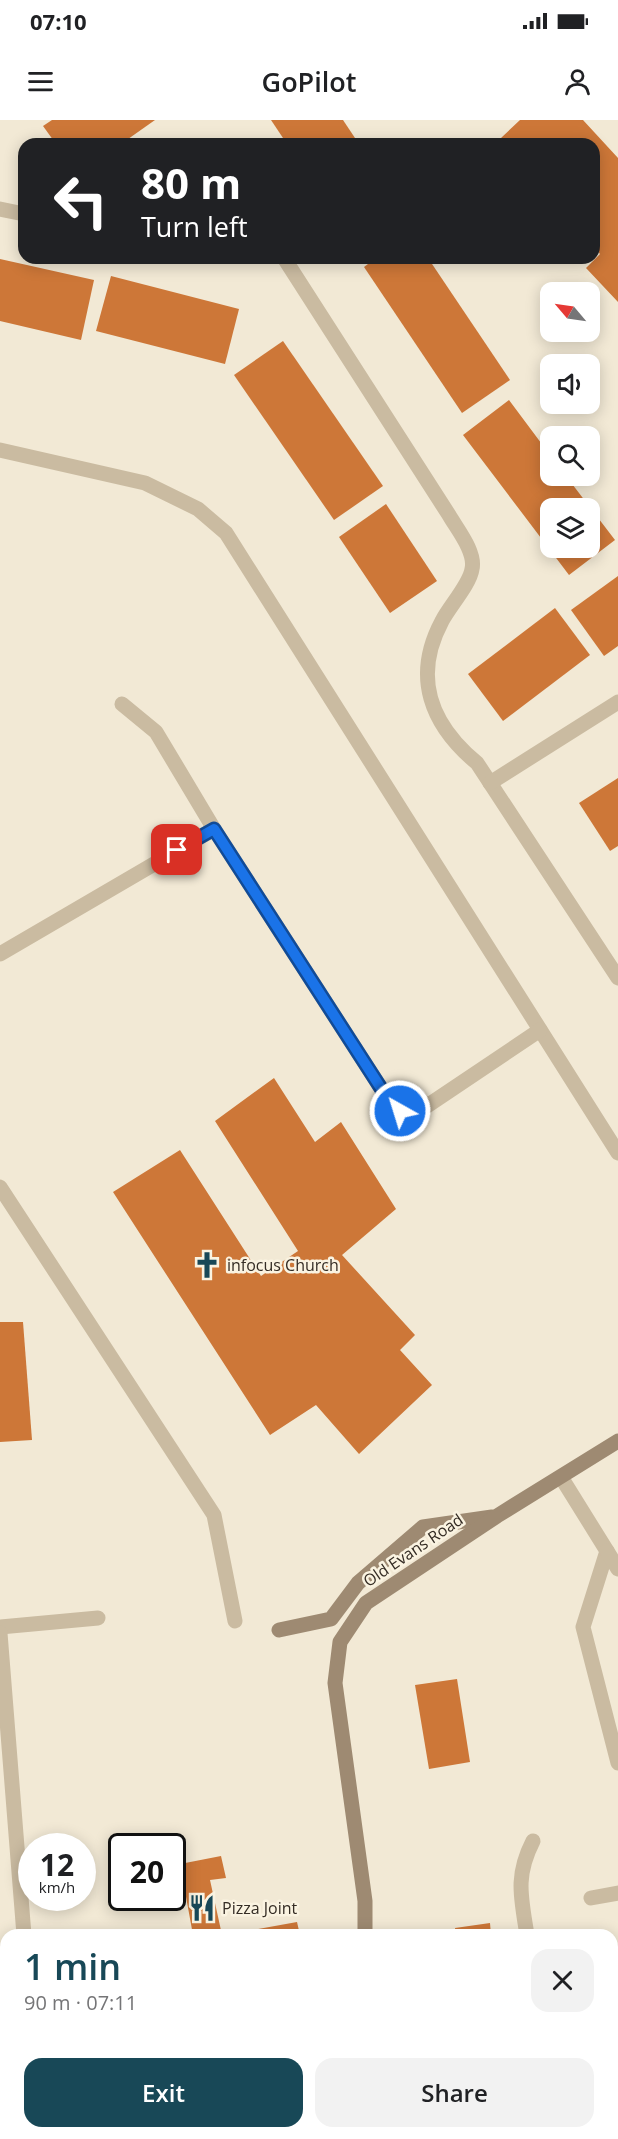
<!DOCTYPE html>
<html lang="en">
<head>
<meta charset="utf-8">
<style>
	:root { --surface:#fff; --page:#f2f2f2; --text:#202124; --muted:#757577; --accent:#184857 }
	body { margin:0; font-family:"Open Sans",sans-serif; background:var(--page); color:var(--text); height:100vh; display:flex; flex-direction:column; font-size:22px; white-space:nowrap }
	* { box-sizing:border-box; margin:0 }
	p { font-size:20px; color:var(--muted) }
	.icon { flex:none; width:33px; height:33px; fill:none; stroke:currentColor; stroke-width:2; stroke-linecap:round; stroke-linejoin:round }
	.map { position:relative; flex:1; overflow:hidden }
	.details { position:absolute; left:0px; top:1809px; width:618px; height:210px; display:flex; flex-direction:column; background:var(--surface); border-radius:18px 18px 0 0; box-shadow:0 3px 15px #0003 }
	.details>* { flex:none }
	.top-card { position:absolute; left:18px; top:18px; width:582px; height:126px; border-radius:18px; box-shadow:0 3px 15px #0003; background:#202124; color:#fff; overflow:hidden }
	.needle { width:39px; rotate:299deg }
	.fabs { position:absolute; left:540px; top:162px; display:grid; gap:12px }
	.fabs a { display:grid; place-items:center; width:60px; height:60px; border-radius:12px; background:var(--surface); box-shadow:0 3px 15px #0003; font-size:30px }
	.speed { position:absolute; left:18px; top:1713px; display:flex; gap:12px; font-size:30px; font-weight:700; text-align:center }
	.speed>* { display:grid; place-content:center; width:78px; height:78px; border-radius:50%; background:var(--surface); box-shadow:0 3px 15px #0003; line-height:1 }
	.speed small { font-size:15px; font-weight:400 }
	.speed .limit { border:3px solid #111; border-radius:9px; background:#fff; color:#111 }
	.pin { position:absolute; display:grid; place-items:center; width:51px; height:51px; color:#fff; margin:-26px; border-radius:12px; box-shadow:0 3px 9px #0006 }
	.me { position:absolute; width:66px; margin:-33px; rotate:321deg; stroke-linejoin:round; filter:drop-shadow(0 0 4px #0008) }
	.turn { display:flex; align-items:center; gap:21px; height:126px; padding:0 24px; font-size:27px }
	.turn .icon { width:78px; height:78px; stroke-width:2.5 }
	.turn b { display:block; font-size:42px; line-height:51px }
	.round { display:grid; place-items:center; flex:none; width:63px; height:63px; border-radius:18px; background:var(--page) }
	.headline { display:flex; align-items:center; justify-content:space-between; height:102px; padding:0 24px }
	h1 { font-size:36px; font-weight:600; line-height:45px; color:var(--accent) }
	.primary-button { display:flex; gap:12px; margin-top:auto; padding:12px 24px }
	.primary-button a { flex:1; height:69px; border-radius:18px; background:var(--accent); color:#fff; font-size:24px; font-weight:600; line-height:69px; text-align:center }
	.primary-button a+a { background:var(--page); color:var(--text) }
	.status { display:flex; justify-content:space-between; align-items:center; height:42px; padding:0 30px; background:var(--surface); direction:ltr }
	.status svg { height:16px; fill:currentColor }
	header { display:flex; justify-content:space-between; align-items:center; height:78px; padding:0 24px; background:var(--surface); font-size:27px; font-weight:600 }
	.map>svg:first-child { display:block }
</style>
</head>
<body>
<div class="status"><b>07:10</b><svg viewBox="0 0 49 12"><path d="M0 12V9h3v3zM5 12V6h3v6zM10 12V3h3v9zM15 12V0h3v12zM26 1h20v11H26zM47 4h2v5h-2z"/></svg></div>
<header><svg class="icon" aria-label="menu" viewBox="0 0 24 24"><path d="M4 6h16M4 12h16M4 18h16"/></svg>GoPilot<svg class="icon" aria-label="person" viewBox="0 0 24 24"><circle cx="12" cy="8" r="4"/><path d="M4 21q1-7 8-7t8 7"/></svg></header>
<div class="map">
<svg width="618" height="2019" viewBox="0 0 618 2019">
	<rect width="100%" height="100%" fill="#f2e9d5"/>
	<g fill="#cd7738" fill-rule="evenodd">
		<path d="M52,0h103l-34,24h-65l-13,-18z"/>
		<path d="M271,0h72l16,24h-72z"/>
		<path d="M520,0h63l35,38v144l-32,-34 14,-14 -6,-7v-103h-88l-5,-6z"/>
		<path d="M376,138h52l82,122 -48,33 -98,-146z"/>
		<path d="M0,139l94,21 -13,60 -81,-19z"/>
		<path d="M111,156l128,33 -14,55 -129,-33z"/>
		<path d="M283,221l100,145 -49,34 -100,-145z"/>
		<path d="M509,280l41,55v21h16l49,64 -46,35 -106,-140zM550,388h40v40h-40z"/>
		<path d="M386,384l51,77 -47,32 -51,-76z"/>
		<path d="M618,456v70l-14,10 -33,-46z"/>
		<path d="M555,488l35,47 -87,66 -35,-47z"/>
		<path d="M618,658v68l-8,5 -31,-48z"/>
		<path d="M274,958l41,64 26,-20 55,87 -54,46 73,80 -15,15 32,35 -73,69 -43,-49 -46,30 -157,-243 67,-42 81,126 37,-25 -83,-130z"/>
		<path d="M0,1202h23l9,118 -32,2z"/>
		<path d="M457,1559l13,83 -41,7 -14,-84z"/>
		<path d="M221,1736l5,22 -16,2 12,55h-29l-13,-71z"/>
		<path d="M297,1802l3,13h-69v-1z"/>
		<path d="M490,1803l1,12h-35l-1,-7z"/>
	</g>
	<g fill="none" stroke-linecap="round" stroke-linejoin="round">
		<g stroke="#cabba1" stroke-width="15">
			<path d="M0,330l145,33 53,26 28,24 392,620"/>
			<path d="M122,584l34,28 58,97"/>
			<path d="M0,834l214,-125 172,267 14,15 18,1 122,-82"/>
			<path d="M0,1067l214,328 21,106"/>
			<path d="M0,1507l98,-9"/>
			<path d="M0,1513l24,302"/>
			<path d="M527,1815c-6,-38 -12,-59 6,-94"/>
			<path d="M0,1933l6,-4"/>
			<path d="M612,1952h6"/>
		</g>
		<g stroke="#cabba1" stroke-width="15">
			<path d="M0,89l24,5"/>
			<path d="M284,138l165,257c8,14 27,37 23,54 -2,15 -23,38 -30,52 -30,56 -11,104 35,142l141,215"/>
			<path d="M490,663l128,-81"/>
			<path d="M561,1357l46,74 -24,76 35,136"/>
			<path d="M607,1431l11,18"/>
			<path d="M591,1778l27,-5"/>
		</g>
		<g stroke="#9e8a72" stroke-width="15">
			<path d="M279,1510l52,-11 27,-36 65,-56 69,-10"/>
			<path d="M365,1815v-34l-30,-218 5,-41 26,-39 131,-87 121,-75"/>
			<path d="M360,2019v-6"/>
		</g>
	</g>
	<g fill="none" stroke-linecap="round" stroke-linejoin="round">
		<defs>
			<path id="route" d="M177,730l37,-21 172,267 14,15"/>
		</defs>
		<use href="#route" stroke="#114b97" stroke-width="15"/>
		<use href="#route" stroke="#1a73e8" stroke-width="10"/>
	</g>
	<defs>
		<symbol id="church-bare" viewBox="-9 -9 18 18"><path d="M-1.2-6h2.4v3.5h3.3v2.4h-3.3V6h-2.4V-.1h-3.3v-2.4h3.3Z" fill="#184857" stroke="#faf3e1" stroke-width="2.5" paint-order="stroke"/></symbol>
		<symbol id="restaurant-bare" viewBox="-9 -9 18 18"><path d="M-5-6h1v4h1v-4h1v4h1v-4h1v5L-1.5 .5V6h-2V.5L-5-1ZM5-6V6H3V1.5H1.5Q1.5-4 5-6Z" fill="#184857" stroke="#faf3e1" stroke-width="2.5" paint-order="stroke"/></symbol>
	</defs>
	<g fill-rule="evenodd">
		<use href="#church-bare" x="188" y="1126" width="38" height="38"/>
		<use href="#restaurant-bare" x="183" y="1769" width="38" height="38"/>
	</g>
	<g text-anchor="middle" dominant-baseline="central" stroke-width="5" stroke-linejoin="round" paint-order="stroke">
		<g font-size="16" fill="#342c24" stroke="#faf3e1" text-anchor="start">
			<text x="227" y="1145">infocus Church</text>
			<text x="222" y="1788">Pizza Joint</text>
		</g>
		<g font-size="16" fill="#342c24" stroke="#faf3e1">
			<text transform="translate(413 1430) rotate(-34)">Old Evans Road</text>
		</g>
	</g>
</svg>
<div class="fabs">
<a><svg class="needle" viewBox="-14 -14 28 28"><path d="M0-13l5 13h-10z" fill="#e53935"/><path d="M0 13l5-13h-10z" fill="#757577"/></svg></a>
<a><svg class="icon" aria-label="sound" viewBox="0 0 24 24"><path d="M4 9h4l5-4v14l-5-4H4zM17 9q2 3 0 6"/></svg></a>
<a><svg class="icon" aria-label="search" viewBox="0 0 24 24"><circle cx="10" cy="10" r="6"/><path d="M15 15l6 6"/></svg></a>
<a><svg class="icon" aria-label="layers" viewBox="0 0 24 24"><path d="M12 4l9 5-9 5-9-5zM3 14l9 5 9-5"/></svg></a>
</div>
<div class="speed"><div>12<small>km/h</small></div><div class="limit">20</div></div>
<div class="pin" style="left:177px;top:730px;background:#d93025"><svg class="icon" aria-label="arrive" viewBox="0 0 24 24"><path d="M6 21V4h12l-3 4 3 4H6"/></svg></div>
<svg class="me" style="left:400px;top:991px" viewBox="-20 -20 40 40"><circle r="17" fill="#1a73e8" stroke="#fff" stroke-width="3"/><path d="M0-11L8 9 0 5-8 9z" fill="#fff"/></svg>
<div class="top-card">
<div class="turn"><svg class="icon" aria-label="left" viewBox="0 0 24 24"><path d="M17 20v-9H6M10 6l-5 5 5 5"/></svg><div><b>80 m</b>Turn left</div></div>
</div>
<section class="details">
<div class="headline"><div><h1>1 min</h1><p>90 m · 07:11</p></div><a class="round"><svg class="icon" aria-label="close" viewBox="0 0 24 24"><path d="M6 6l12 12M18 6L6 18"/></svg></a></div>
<div class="primary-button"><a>Exit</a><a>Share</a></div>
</section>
</div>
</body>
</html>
